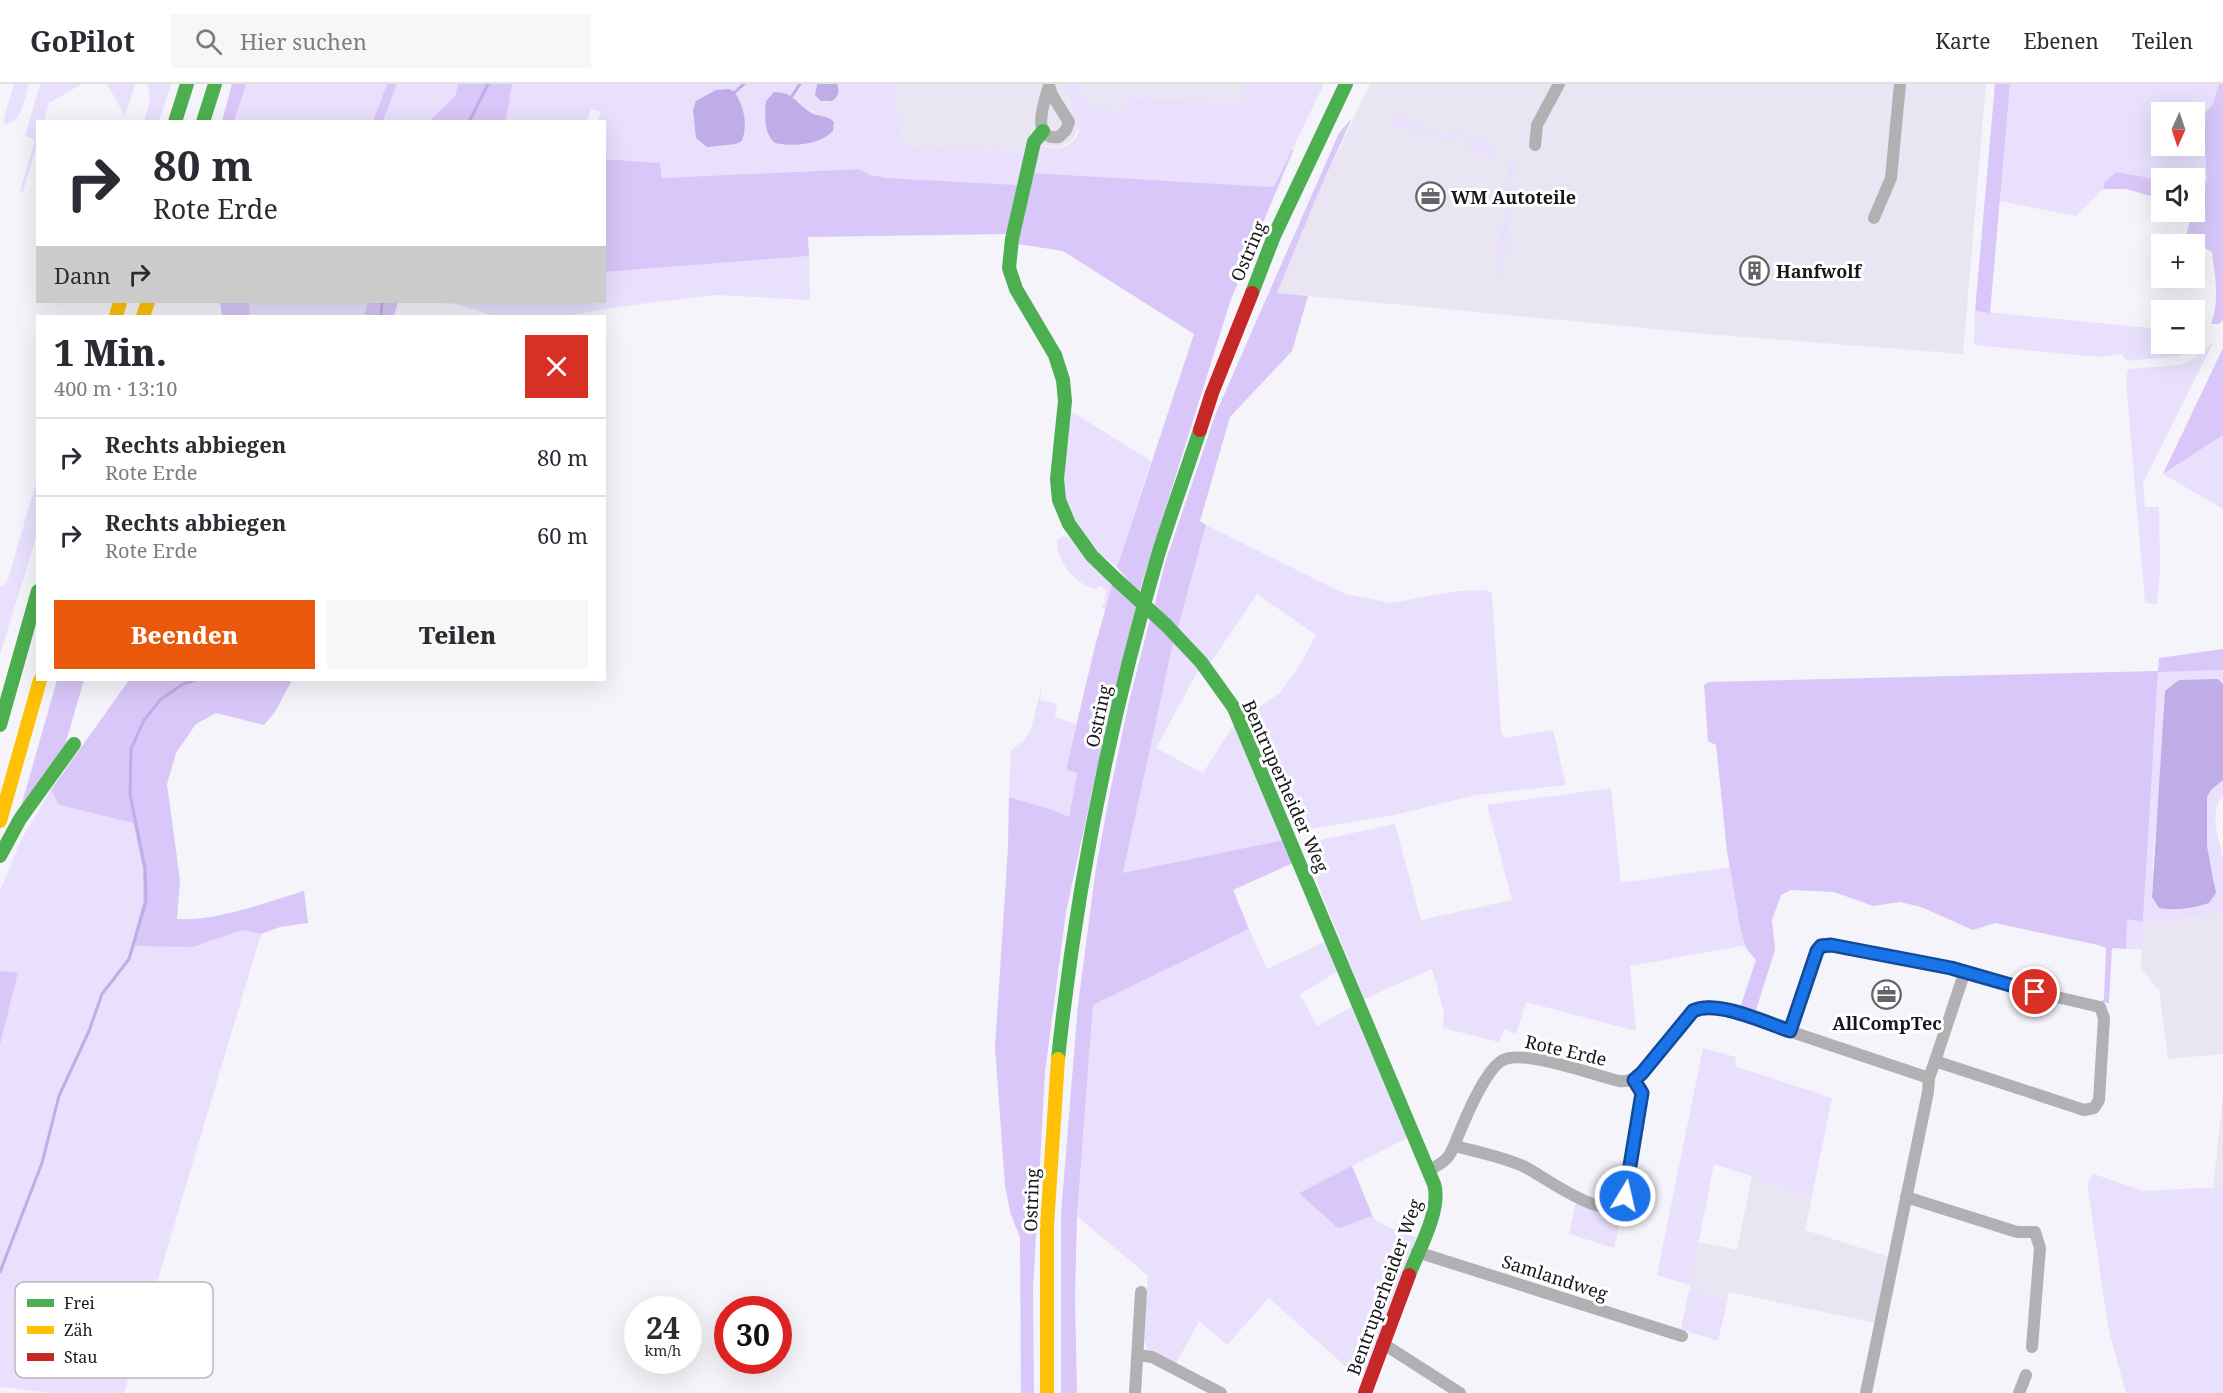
<!DOCTYPE html>
<html lang="de">
<head>
<meta charset="utf-8">
<style>
	:root { --surface:#fff; --page:#f7f7f7; --text:#2b2b33; --muted:#7c7c81; --line:#e1e1e2; --accent:#ea580c }
	body { margin:0; font-family:"Noto Serif",serif; background:var(--page); color:var(--text); height:100vh; display:flex; flex-direction:column; font-size:22px; white-space:nowrap }
	* { box-sizing:border-box; margin:0 }
	p { font-size:20px; color:var(--muted) }
	.icon { flex:none; width:33px; height:33px; fill:none; stroke:currentColor; stroke-width:2; stroke-linecap:round; stroke-linejoin:round }
	.map { position:relative; flex:1; overflow:hidden }
	.drawer { position:absolute; left:36px; top:231px; width:570px; height:366px; display:flex; flex-direction:column; background:var(--surface); border-radius:0px; box-shadow:0 6px 24px #0002 }
	.drawer>* { flex:none }
	.guide { position:absolute; left:36px; top:36px; width:570px; height:183px; border-radius:0px; box-shadow:0 6px 24px #0002; background:#fff; color:var(--text); overflow:hidden }
	.needle { width:39px; rotate:183deg }
	.buttons { position:absolute; left:2151px; top:18px; display:grid; gap:12px }
	.buttons a { display:grid; place-items:center; width:54px; height:54px; border-radius:0px; background:var(--surface); box-shadow:0 6px 24px #0002; font-size:30px }
	.speed { position:absolute; left:624px; top:1212px; display:flex; gap:12px; font-size:30px; font-weight:700; text-align:center }
	.speed>* { display:grid; place-content:center; width:78px; height:78px; border-radius:50%; background:var(--surface); box-shadow:0 6px 24px #0002; line-height:1 }
	.speed small { font-size:15px; font-weight:400 }
	.speed .limit { border:9px solid #d22; background:#fff; color:#111 }
	.pin { position:absolute; display:grid; place-items:center; width:51px; height:51px; color:#fff; margin:-26px; border:3px solid #fff; border-radius:50%; box-shadow:0 2px 6px #0007 }
	.me { position:absolute; width:66px; margin:-33px; rotate:9deg; stroke-linejoin:round; filter:drop-shadow(0 0 4px #0008) }
	.turn { display:flex; align-items:center; gap:21px; height:126px; padding:0 18px; font-size:27px }
	.turn .icon { width:78px; height:78px; stroke-width:2.5 }
	.turn b { display:block; font-size:42px; line-height:51px }
	.then { display:flex; align-items:center; height:57px; padding:0 18px; background:#0003; gap:12px; font-size:22px }
	.round { display:grid; place-items:center; flex:none; width:63px; height:63px; border-radius:0px; background:var(--page) }
	.head { display:flex; align-items:center; justify-content:space-between; height:102px; padding:0 18px }
	h1 { font-size:36px; font-weight:800; line-height:45px }
	.button { display:flex; gap:12px; margin-top:auto; padding:12px 18px }
	.button a { flex:1; height:69px; border-radius:0px; background:var(--accent); color:#fff; font-size:24px; font-weight:800; line-height:69px; text-align:center }
	.button a+a { background:var(--page); color:var(--text) }
	ul { padding:0; list-style:none }
	li { display:flex; align-items:center; gap:18px; height:78px; padding:0 18px; border-top:2px solid var(--line) }
	li div { flex:1 }
	li b { display:block; font-size:22px }
	li em { font-style:normal }
	header { display:flex; align-items:center; gap:36px; box-sizing:border-box; height:84px; padding:0 30px; background:var(--surface); border-bottom:2px solid var(--line) }
	header strong { font-size:28px }
	nav { display:flex; gap:33px; margin-inline-start:auto; font-size:21px }
	.search { width:420px; height:54px; background:var(--page); display:flex; align-items:center; gap:15px; box-sizing:border-box; padding:0 21px; border-radius:0px; color:var(--muted); font-size:22px }
	.map>svg:first-child { display:block }
</style>
</head>
<body>
<header>
<strong>GoPilot</strong>
<div class="search"><svg class="icon" aria-label="search" viewBox="0 0 24 24"><circle cx="10" cy="10" r="6"/><path d="M15 15l6 6"/></svg>Hier suchen</div>
<nav><a>Karte</a><a>Ebenen</a><a>Teilen</a></nav>
</header>
<div class="map">
<svg width="2223" height="1309" viewBox="0 0 2223 1309">
	<rect width="100%" height="100%" fill="#f5f4fa"/>
	<g fill="#e9e5f2">
		<path d="M895,0h170l3,14 10,18 1,11 -8,15 -15,6 -16,-4 -9,-13 -5,20 -126,-5z"/>
		<path d="M1079,0h166l-2,19 -115,-6 -2,14 -33,-2 -10,-11z"/>
		<path d="M1370,0h616l-23,270 -256,-20 -430,-41 43,-104z"/>
		<path d="M2223,830v140l-55,5 -9,-69 -18,-21 2,-47z"/>
		<path d="M2223,1011v92l-10,1z"/>
		<path d="M1752,1092l60,20 -7,34 84,27 -13,66 -147,-31 -2,10 -38,-12 9,-48 39,8z"/>
	</g>
	<g fill="#e8e0fd" fill-rule="evenodd">
		<path d="M14,0h15c-5,16 -6,36 -24,41l-1,-7z"/>
		<path d="M40,0h42l-33,19 -5,18 -6,1 -1,22 -14,48 -3,-1 15,-51 -10,-4z"/>
		<path d="M107,0h28l-10,32z"/>
		<path d="M148,0h23l-12,37h-15l6,-21z"/>
		<path d="M245,0h142l-14,37 -139,1z"/>
		<path d="M397,0h61l-3,11 -26,26 -46,1z"/>
		<path d="M512,0h305l-1,2 2,12 8,5 11,-19h58l6,62 125,5 -8,34 -130,-7 -18,-3 -11,-6 -197,9 -2,-15 -55,-4 -1,-37 -6,-1 3,-9 -10,-3 -4,12 -81,1zM775,8c21,0 26,17 44,23l-53,13v-27z"/>
		<path d="M1065,0h14l4,14 10,11 33,2 1,-14 116,6 2,-19h79l-50,103 -241,-14 7,-29c9,5 19,6 28,1 26,-17 -2,-41 -3,-61z"/>
		<path d="M2010,0h209l-7,22 -10,9 5,66 -12,1 -1,-4h-32l-1,2 -56,2 -2,7 -27,27 -77,-15zM2162,28h32v34h-32z"/>
		<path d="M1394,30l27,13 24,9 10,-4 23,8 2,-2 17,13 -8,4 -20,-7 3,-7 -18,-6 -3,7 -31,-12 -19,-1 -5,-4z"/>
		<path d="M1515,75l-12,116h-4c-2,-6 1,-8 1,-14 0,-2 -3,-5 -2,-8 3,-28 16,-60 9,-88z"/>
		<path d="M809,172l1,44 -94,-5 -69,8 -84,13h-67l-40,-12 -29,-2h177l1,-30z"/>
		<path d="M249,218h119l-4,14h-114z"/>
		<path d="M1975,227l186,18 1,15h32l1,-11 10,1 -13,17 -14,5 -52,5 -4,-7 -24,3 -124,-12z"/>
		<path d="M2214,257l-71,142 2,24h14l1,61 -3,36 -12,-1 -19,-223 2,-11 52,-4 15,-7z"/>
		<path d="M1069,326l82,51 -34,106 -33,-26 -21,-49z"/>
		<path d="M2223,351v74l-60,-35z"/>
		<path d="M37,395v55l-37,121v-68l7,-4z"/>
		<path d="M1206,441l139,69 46,9 66,-12 31,-1 4,4 9,137 3,7 49,-8 13,55 -90,10 -82,20 -99,17 -50,-116 34,-22 19,-26 18,-33 -59,-41 -48,71 -32,-34z"/>
		<path d="M1063,452l5,1 45,45 -7,28 -4,-3 4,-7 -2,-2 3,-7 -6,-5 -6,3c-20,-5 -39,-28 -38,-49z"/>
		<path d="M1174,555l26,28 -44,81 47,25 32,-50 49,117 -161,34z"/>
		<path d="M2223,586v14l-5,-5 -64,160 -2,58 7,10 18,2 38,-26 -8,-37v-49l4,-7 12,-10v16c-16,19 -2,45 0,65 0,18 0,36 0,53l-80,8 -1,27h-16l1,-30 16,2 15,-250z"/>
		<path d="M1043,596l-3,20 17,4 -2,13 21,7 -10,44 11,4 -8,45 -19,-8 -41,-12 2,-47 13,-10 7,-10z"/>
		<path d="M1611,704l10,95 109,-16 10,60 6,18 -116,21 6,65 -110,-29 -10,32 -12,-5 -5,13 -56,-14 1,-16 -12,-43 -68,30 -62,-155 93,-20 26,96 91,-20 -25,-95z"/>
		<path d="M51,706l8,15 74,18 10,46v32l-11,43 75,-2 35,-12 19,4 -137,459h-74l-50,-6v-342l18,-71 -18,-3v-80l21,-51z"/>
		<path d="M1249,845l18,40 60,-28 12,30 -39,23 17,32 38,-21 54,132 -110,56 46,34 13,-8 15,-2 8,7 36,14 -55,143 -93,-83 -42,47 -28,-24 -23,43 -28,-15 -5,-9 5,-64 -71,-60 16,-211z"/>
		<path d="M1703,964l33,9 -1,9 97,32 -20,98 -98,-32 -24,121 -33,-10z"/>
		<path d="M2094,1090l49,17 80,-4v206h-97l-18,-66 -21,-145z"/>
		<path d="M1576,1118l45,15 -7,31 -45,-14z"/>
		<path d="M1689,1206l38,12 -9,39 -37,-12z"/>
	</g>
	<g fill="#d8c7f8">
		<path d="M232,0h13v4l-11,33h-12z"/>
		<path d="M387,0h10l-14,37h-10z"/>
		<path d="M458,0h54l-6,37h-77l26,-25z"/>
		<path d="M1995,0h15l-20,229 -15,-2z"/>
		<path d="M2219,0h4v236l-4,4h-8c9,-24 4,-47 1,-72l-26,-15 6,-25h2l1,-30 12,-1 -5,-66 10,-9z"/>
		<path d="M1352,34l-32,71 -43,104 31,3 -16,55 -62,66 -30,104 6,4 -29,106 -23,-24 11,-44 51,-150 123,-280z"/>
		<path d="M1292,65l1,2 -62,148 -92,294 -22,-26 77,-233 -131,-83 -45,-7 15,-71 241,14z"/>
		<path d="M604,75l56,4 2,15 197,-9 11,6 18,3 130,7 -11,49 -199,3 1,19 -204,16z"/>
		<path d="M2116,88l45,8v19l-35,-10h-23l2,-7z"/>
		<path d="M220,218h29l1,14h-28z"/>
		<path d="M368,218h30l-4,14h-30z"/>
		<path d="M2223,264v87l-60,39z"/>
		<path d="M1113,498l23,24 -28,112 -42,194 -21,160 -12,217 1,104h-13l-1,-156 -9,-22 -6,-29 -10,-138 13,-201 1,-50 41,12 19,8 8,-44 -11,-4 28,-119z"/>
		<path d="M1150,535l24,20 -51,234 161,-33 9,23 -60,27 16,39 -156,76 -16,211 -2,81 2,96h-16v-179l17,-209 18,-137 14,-76 18,-86z"/>
		<path d="M2223,565v21l-65,2 -15,250 -16,-3 -1,30 -14,-1 -3,55 -8,-1 3,-3 2,-51 -8,-3 -103,-22 -22,7 -52,-23 -21,-5 -27,4 -39,-14 -43,-2 -10,5 -9,25 3,30 -20,63 -15,-5 16,-48 -10,-12 -6,-21 -13,-76 -11,-106 -8,-4 -4,-56 4,-3 450,-11 1,-13z"/>
		<path d="M57,596h27l-19,65 -47,72z"/>
		<path d="M129,596h163l-17,32 -11,13 -48,-12 -20,11 -20,29 -9,31 13,96 -3,39c42,2 86,-16 127,-28l4,32 -28,4 -19,7 -19,-4 -49,17 -56,-1 -5,-2 11,-43v-32l-10,-46 -74,-18 -8,-15z"/>
		<path d="M0,887l18,2 -18,72z"/>
		<path d="M1352,1082l21,51c-14,1 -22,9 -35,11l-39,-35z"/>
	</g>
	<g fill="#c0ace7">
		<path d="M817,0h20c3,7 1,13 -5,17h-11l-6,-6z"/>
		<path d="M729,5l6,3c9,16 13,31 7,49l-6,3 -29,3 -11,-9 -3,-28 3,-9 20,-11z"/>
		<path d="M774,8c21,0 22,12 38,21 7,4 16,2 22,9l-1,9c-13,14 -41,16 -58,12 -12,-11 -10,-27 -9,-42z"/>
		<path d="M2218,595l5,5v96l-12,10 -4,7v49l9,47 -7,10c-15,5 -34,8 -50,5l-7,-11 13,-206 14,-11z"/>
	</g>
	<g fill="none" stroke-linecap="round" stroke-linejoin="round">
		<g stroke="#c0ace7" stroke-width="3">
			<path d="M735,8l9,-8"/>
			<path d="M792,12l8,-12"/>
			<path d="M469,38l19,-38"/>
			<path d="M381,232l1,-14"/>
			<path d="M0,1188l42,-109 17,-67 30,-65 13,-37 27,-35 17,-58 -1,-33 -15,-74 1,-45 13,-29 17,-21 22,-15 13,-4"/>
		</g>
		<g stroke="#b1b1b3" stroke-width="12">
			<path d="M1049,1l3,10 17,27 -3,8 -7,7c-30,4 -14,-37 -10,-52v-1"/>
			<path d="M1535,61l2,-20 22,-41"/>
			<path d="M1874,134l17,-40 9,-94"/>
			<path d="M1935,977l30,-90"/>
			<path d="M1455,1062c23,6 49,11 70,21 19,9 88,63 100,29l17,-103 -9,-13"/>
			<path d="M1429,1086c24,-11 22,-19 32,-41 7,-17 26,-61 42,-69 20,-11 92,15 116,21 11,1 15,-2 23,-8l51,-62 16,-5 41,12 179,60 6,-17 149,49 10,-2 5,-8 5,-82 -4,-11 -65,-15 -70,-21 -134,-26 -10,1 -4,5 -27,80"/>
			<path d="M1906,1113l111,35h18l5,16 -8,99"/>
			<path d="M1417,1168l265,84"/>
			<path d="M1382,1259l78,50"/>
			<path d="M1138,1271l14,2 69,36"/>
			<path d="M1135,1309l6,-101"/>
			<path d="M1866,1309l62,-301 1,-14"/>
			<path d="M2019,1309l7,-18"/>
		</g>
		<g stroke="#4caf50" stroke-width="14">
			<path d="M175,38l12,-38"/>
			<path d="M203,38l12,-38"/>
			<path d="M1043,47l-9,11 -22,97 -3,29 7,21 39,66 8,25 2,21 -8,78 2,21 10,24 23,32 26,25"/>
			<path d="M1252,209l22,-57 72,-152"/>
			<path d="M1166,541l35,37 33,46 200,476c8,25 -16,67 -25,91"/>
			<path d="M0,641l38,-134"/>
			<path d="M0,772l20,-37 54,-75"/>
			<path d="M1058,975c18,-170 52,-340 100,-504 13,-42 28,-83 42,-125"/>
		</g>
		<g stroke="#ffc107" stroke-width="14">
			<path d="M116,232l4,-14"/>
			<path d="M143,232l5,-14"/>
			<path d="M0,737l40,-141"/>
			<path d="M1047,1309v-168l11,-166"/>
		</g>
		<g stroke="#c62828" stroke-width="14">
			<path d="M1200,346l12,-37 40,-100"/>
			<path d="M1365,1309l44,-118"/>
		</g>
		<path stroke="#4caf50" stroke-width="14" d="M1118,497l48,44"/>
	</g>
	<g fill="none" stroke-linecap="round" stroke-linejoin="round">
		<defs>
			<path id="route" d="M1625,1112l17,-103 -8,-13 8,-7 51,-62c23,-12 73,12 97,20l27,-80 4,-5 10,-1 120,23 84,24"/>
		</defs>
		<use href="#route" stroke="#114b97" stroke-width="15"/>
		<use href="#route" stroke="#1a73e8" stroke-width="10"/>
	</g>
	<defs>
		<symbol id="office-ring" viewBox="-11 -11 22 22"><circle r="9.5" fill="#fff" stroke="#656468" stroke-width="1.5"/><path d="M-6-3h4V-5.5h4V-3h4V5H-6ZM-1-4.5V-3h2v-1.5ZM-6 0V1H6V0Z" fill="#656468"/></symbol>
		<symbol id="building-ring" viewBox="-11 -11 22 22"><circle r="9.5" fill="#fff" stroke="#656468" stroke-width="1.5"/><path d="M-4-6H4V6H1V3H-1V6H-4ZM-2.5-4.3h1.7v1.8h-1.7ZM.8-4.3h1.7v1.8H.8ZM-2.5-1h1.7V.8h-1.7ZM.8-1h1.7V.8H.8Z" fill="#656468"/></symbol>
	</defs>
	<g fill-rule="evenodd">
		<use href="#office-ring" x="1414" y="96" width="33" height="33"/>
		<use href="#building-ring" x="1738" y="170" width="33" height="33"/>
		<use href="#office-ring" x="1870" y="894" width="33" height="33"/>
	</g>
	<g text-anchor="middle" dominant-baseline="central" stroke-width="6" stroke-linejoin="round" paint-order="stroke">
		<g font-size="18" font-weight="bold" fill="#17161a" stroke="#fff" text-anchor="start">
			<text x="1451" y="113">WM Autoteile</text>
			<text x="1776" y="187">Hanfwolf</text>
			<text x="1887" y="939" text-anchor="middle">AllCompTec</text>
		</g>
		<g font-size="18" fill="#17161a" stroke="#fff">
			<text transform="translate(1248 167) rotate(-67)">Ostring</text>
			<text transform="translate(1098 632) rotate(-78)">Ostring</text>
			<text transform="translate(1286 702) rotate(66)">Bentruperheider Weg</text>
			<text transform="translate(1566 966) rotate(13)">Rote Erde</text>
			<text transform="translate(1031 1116) rotate(-88)">Ostring</text>
			<text transform="translate(1555 1193) rotate(18)">Samlandweg</text>
			<text transform="translate(1384 1203) rotate(-70)">Bentruperheider Weg</text>
		</g>
	</g>
	<rect x="15" y="1198" width="198" height="96" rx="9" fill="#fff" stroke="#b9b9ba" stroke-width="1.5"/>
	<rect x="27" y="1215" width="27" height="8" fill="#4caf50"/>
	<rect x="27" y="1242" width="27" height="8" fill="#ffc107"/>
	<rect x="27" y="1269" width="27" height="8" fill="#c62828"/>
	<g font-size="16" fill="#17161a">
		<text x="64" y="1225">Frei</text>
		<text x="64" y="1252">Zäh</text>
		<text x="64" y="1279">Stau</text>
	</g>
</svg>
<div class="buttons">
<a><svg class="needle" viewBox="-14 -14 28 28"><path d="M0-13l5 13h-10z" fill="#e53935"/><path d="M0 13l5-13h-10z" fill="#7c7c81"/></svg></a>
<a><svg class="icon" aria-label="sound" viewBox="0 0 24 24"><path d="M4 9h4l5-4v14l-5-4H4zM17 9q2 3 0 6"/></svg></a>
<a>+</a>
<a>−</a>
</div>
<div class="speed"><div>24<small>km/h</small></div><div class="limit">30</div></div>
<div class="pin" style="left:2035px;top:908px;background:#d93025"><svg class="icon" aria-label="arrive" viewBox="0 0 24 24"><path d="M6 21V4h12l-3 4 3 4H6"/></svg></div>
<svg class="me" style="left:1625px;top:1112px" viewBox="-20 -20 40 40"><circle r="17" fill="#1a73e8" stroke="#fff" stroke-width="3"/><path d="M0-11L8 9 0 5-8 9z" fill="#fff"/></svg>
<div class="guide">
<div class="turn"><svg class="icon" aria-label="right" viewBox="0 0 24 24"><path d="M7 20v-9h11M14 6l5 5-5 5"/></svg><div><b>80 m</b>Rote Erde</div></div>
<div class="then">Dann<svg class="icon" aria-label="right" viewBox="0 0 24 24"><path d="M7 20v-9h11M14 6l5 5-5 5"/></svg></div>
</div>
<section class="drawer">
<div class="head"><div><h1>1 Min.</h1><p>400 m · 13:10</p></div><a class="round" style="background:#d93025;color:#fff"><svg class="icon" aria-label="close" viewBox="0 0 24 24"><path d="M6 6l12 12M18 6L6 18"/></svg></a></div>
<ul>
<li><svg class="icon" aria-label="right" viewBox="0 0 24 24"><path d="M7 20v-9h11M14 6l5 5-5 5"/></svg><div><b>Rechts abbiegen</b><p>Rote Erde</p></div><em>80 m</em></li>
<li><svg class="icon" aria-label="right" viewBox="0 0 24 24"><path d="M7 20v-9h11M14 6l5 5-5 5"/></svg><div><b>Rechts abbiegen</b><p>Rote Erde</p></div><em>60 m</em></li>
</ul>
<div class="button"><a>Beenden</a><a>Teilen</a></div>
</section>
</div>
</body>
</html>
